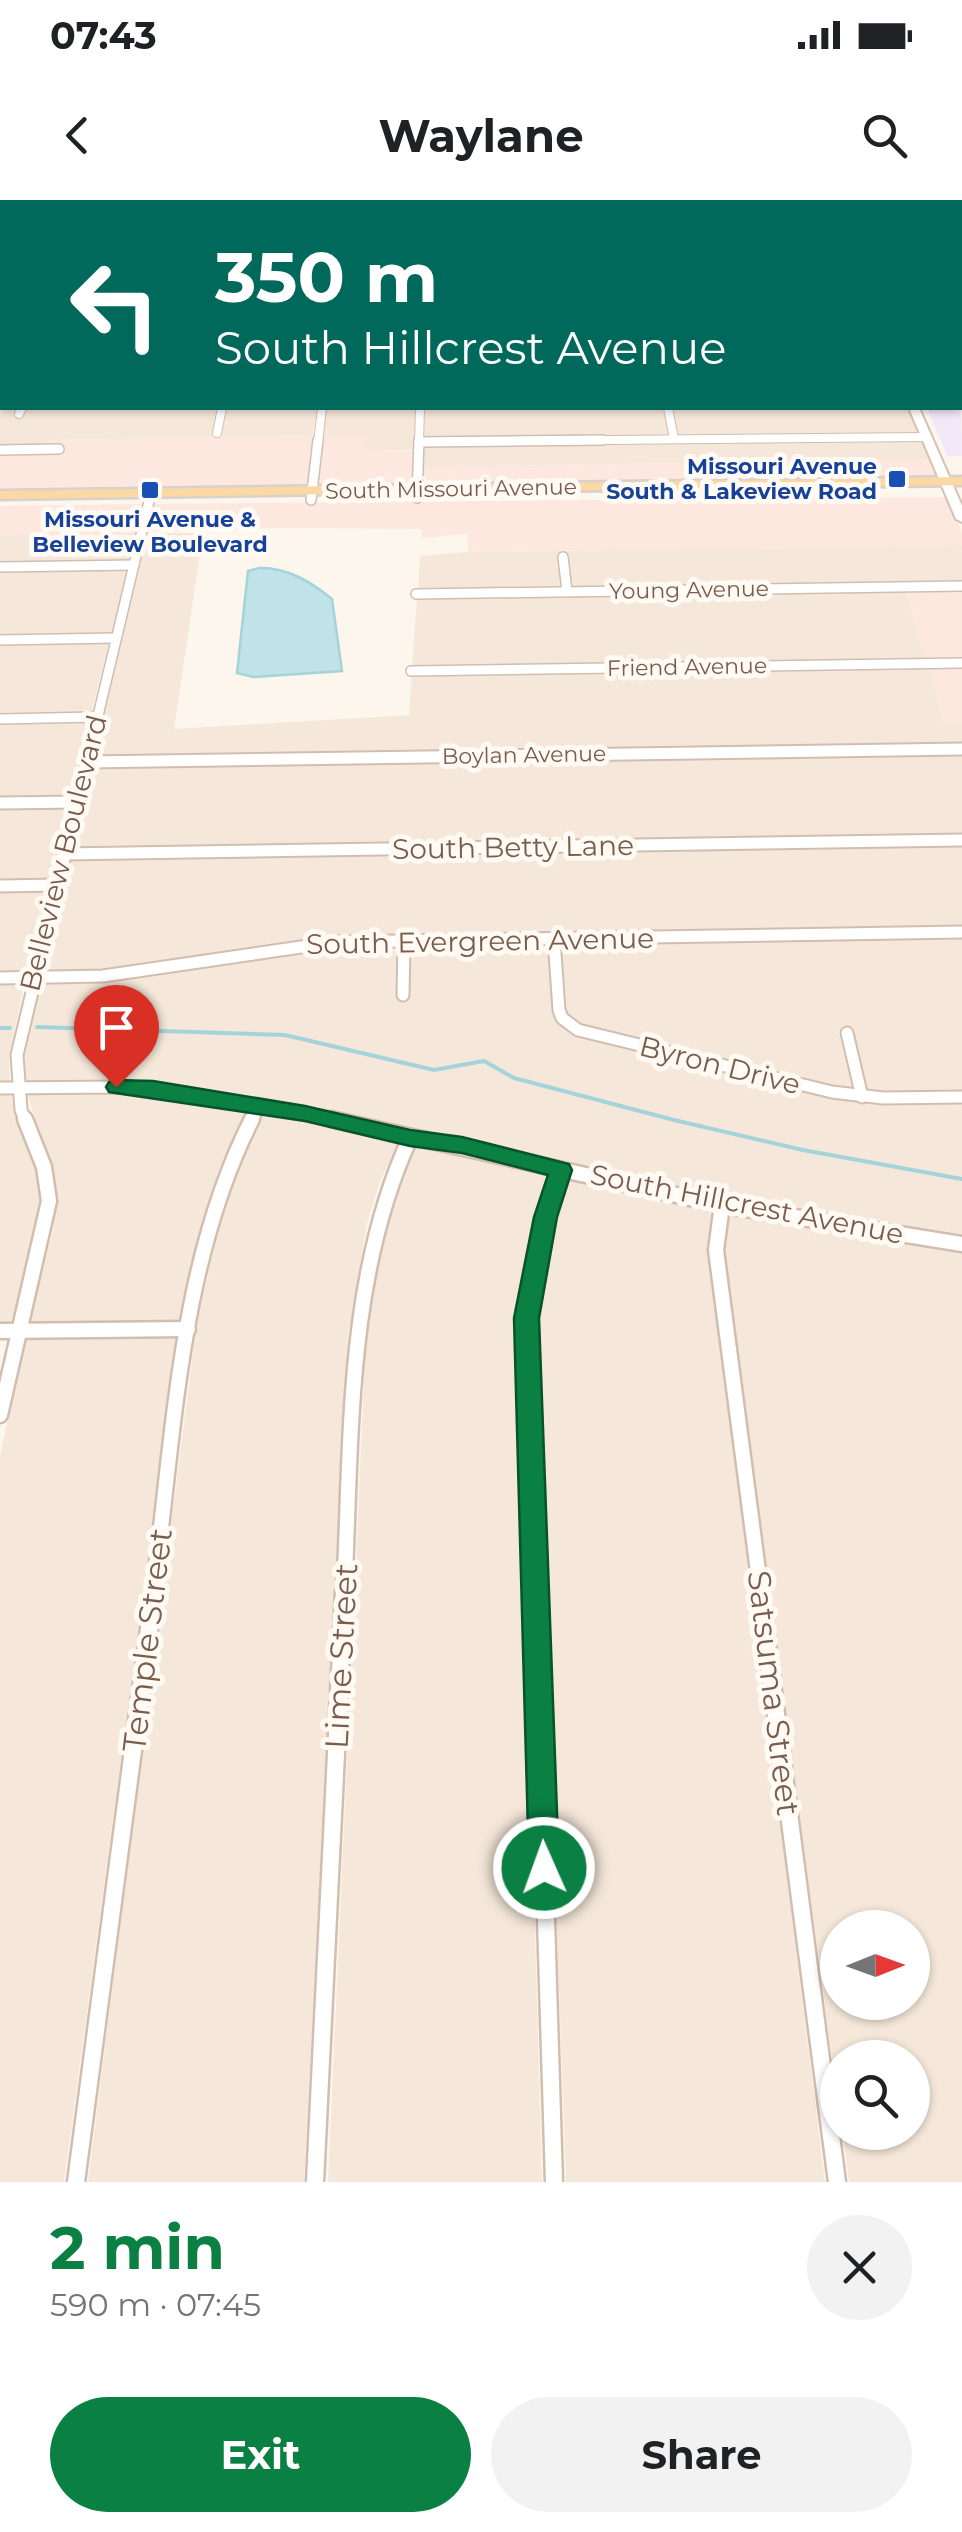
<!DOCTYPE html>
<html lang="en">
<head>
<meta charset="utf-8">
<style>
	:root { --surface:#fff; --page:#f2f2f2; --text:#202124; --muted:#757577; --accent:#0b8043 }
	body { margin:0; font-family:Montserrat,sans-serif; background:var(--page); color:var(--text); height:100vh; display:flex; flex-direction:column; font-size:38px; white-space:nowrap }
	* { box-sizing:border-box; margin:0 }
	p { font-size:32px; color:var(--muted) }
	.icon { flex:none; width:55px; height:55px; fill:none; stroke:currentColor; stroke-width:2; stroke-linecap:round; stroke-linejoin:round }
	.map { position:relative; height:1982px; overflow:hidden }
	.panel { display:flex; flex-direction:column; background:var(--surface); flex:1 }
	.panel>* { flex:none }
	.top-card { position:absolute; left:0px; top:0px; width:962px; height:210px; box-shadow:0 2px 8px #0004; background:#00695c; color:#fff; overflow:hidden }
	.needle { width:65px; rotate:89deg }
	.buttons { position:absolute; left:820px; top:1710px; display:grid; gap:20px }
	.buttons a { display:grid; place-items:center; width:110px; height:110px; border-radius:50%; background:var(--surface); box-shadow:0 2px 8px #0004; font-size:50px }
	.pin { position:absolute; display:grid; place-items:center; width:85px; height:85px; color:#fff; margin:-102px -42px; border-radius:50% 50% 50% 0; rotate:-45deg; box-shadow:0 0 10px #0007 }
	.pin .icon { rotate:45deg }
	.me { position:absolute; width:110px; margin:-55px; rotate:358deg; stroke-linejoin:round; filter:drop-shadow(0 0 8px #0008) }
	.turn { display:flex; align-items:center; gap:35px; height:210px; padding:0 50px; font-size:45px }
	.turn .icon { width:130px; height:130px; stroke-width:2.5 }
	.turn b { display:block; font-size:70px; line-height:85px }
	.round { display:grid; place-items:center; flex:none; width:105px; height:105px; border-radius:52px; background:var(--page) }
	.overview { display:flex; align-items:center; justify-content:space-between; height:170px; padding:0 50px }
	h1 { font-size:60px; font-weight:700; line-height:75px; color:var(--accent) }
	.button { display:flex; gap:20px; margin-top:auto; padding:20px 50px }
	.button a { flex:1; height:115px; border-radius:60px; background:var(--accent); color:#fff; font-size:40px; font-weight:700; line-height:115px; text-align:center }
	.button a+a { background:var(--page); color:var(--text) }
	.status { display:flex; justify-content:space-between; align-items:center; height:70px; padding:0 50px; background:var(--surface); direction:ltr }
	.status svg { height:28px; fill:currentColor }
	header { display:flex; justify-content:space-between; align-items:center; height:130px; padding:0 50px; background:var(--surface); font-size:45px; font-weight:700 }
	.map>svg:first-child { display:block }
</style>
</head>
<body>
<div class="status"><b>07:43</b><svg viewBox="0 0 49 12"><path d="M0 12V9h3v3zM5 12V6h3v6zM10 12V3h3v9zM15 12V0h3v12zM26 1h20v11H26zM47 4h2v5h-2z"/></svg></div>
<header><svg class="icon" aria-label="back" viewBox="0 0 24 24"><path d="M15 5l-7 7 7 7"/></svg>Waylane<svg class="icon" aria-label="search" viewBox="0 0 24 24"><circle cx="10" cy="10" r="6"/><path d="M15 15l6 6"/></svg></header>
<div class="map">
<svg width="962" height="1982" viewBox="0 0 962 1982">
	<rect width="100%" height="100%" fill="#fdf6ec"/>
	<g fill="#f5e8da" fill-rule="evenodd">
		<path d="M0,184l2,24h15l-2,8h8l3,-8h191l-4,27 9,-1 5,-26h90l-4,28 -262,4 -9,7 -42,1z"/>
		<path d="M326,208h89l-1,42 -51,1 3,-15h-43z"/>
		<path d="M425,208h238l6,29 -245,3z"/>
		<path d="M673,208h237l11,27 -243,2z"/>
		<path d="M922,239l9,20 -508,8 1,-23z"/>
		<path d="M147,333h56l-29,196 235,-14 3,-42 516,-7 16,57h18v23l-869,13z"/>
		<path d="M136,334l-7,29 -129,2v-30z"/>
		<path d="M962,345v38l-390,6 -4,-34h-10l3,34 -143,3 2,-36 48,-4z"/>
		<path d="M128,368l-17,68 -111,1v-67z"/>
		<path d="M905,389l21,72 -514,7 5,-71z"/>
		<path d="M109,441l-18,74 -91,1v-73z"/>
		<path d="M89,520l-18,78 -71,2v-78z"/>
		<path d="M962,552v85l-891,13 21,-85z"/>
		<path d="M69,605l-19,76 -50,1v-76z"/>
		<path d="M962,644v84l-628,10 -45,4 -123,23 -124,8 27,-115z"/>
		<path d="M48,689l-21,85h-27v-84z"/>
		<path d="M962,736v157l-94,-1 -16,-63 -14,1 15,61 -263,-62 -21,-12 -2,-7 -6,-67z"/>
		<path d="M547,743l5,68 4,9 18,14 282,67 106,1v137l-239,-39 -258,-60 -53,-7 -36,-11 -170,-31 -51,-7 -130,-1 -1,-28 16,-73 64,-2 147,-23 84,-11h35l27,2 -1,51h13l2,-51z"/>
		<path d="M0,782h25l-16,74 1,27h-10z"/>
		<path d="M11,892l3,20 23,57 4,33 -4,29 -26,93 -11,1v-232z"/>
		<path d="M26,892h90l84,8 49,11 -29,56 -14,42 -26,114 -152,1 25,-93 4,-31 -5,-35z"/>
		<path d="M263,914l40,4 97,23 -20,40 -13,42 -19,113 -44,846h-216l108,-853 26,-118 13,-42z"/>
		<path d="M415,944l137,29 -15,43 -19,102 24,864h-214l38,-846 17,-112z"/>
		<path d="M567,976l146,32 -5,42 117,932h-259l-31,-863 18,-101z"/>
		<path d="M728,1011l234,39v932h-113l-6,-49 69,-1v-74h-74l-1,37 -112,-845zM838,1728h74v74h-74z"/>
		<path d="M178,1135l-114,847h-64v-725l25,-121z"/>
	</g>
	<g fill="#fde8e0">
		<path d="M366,235l-2,16h50l-1,35 -96,2 6,-52z"/>
		<path d="M313,236l-6,52 -307,3v-39l63,-1 1,-4h-22l8,-7z"/>
		<path d="M931,259l8,18 -516,9v-19z"/>
		<path d="M948,297l14,36v12l-494,7 -1,-18 -45,4v-9l-148,-1 -127,5 7,-29z"/>
		<path d="M144,304l-8,30 -136,1v-29z"/>
		<path d="M962,388v72l-36,1 -21,-72z"/>
		<path d="M928,466h34v57h-18z"/>
	</g>
	<path fill="#f3e8fa" d="M960,171l2,85h-15l-20,-48h33z"/>
	<path fill="#bfe3e8" stroke="#a5d3da" stroke-width="2.5" d="M259,368c28,-1 52,14 73,31l10,72 -89,6 -16,-4 11,-102z"/>
	<g fill="none" stroke-linecap="round" stroke-linejoin="round">
		<g stroke="#a5d3da" stroke-width="4">
			<path d="M37,827l248,8 149,35 50,-9 30,17 160,42 129,30 159,29"/>
			<path d="M0,828h10"/>
		</g>
		<defs>
			<g id="street-far4">
				<path d="M0,31l2,-5"/>
				<path d="M960,34l2,4"/>
				<path d="M668,208l6,31"/>
				<path d="M19,214l3,-6"/>
				<path d="M217,233l5,-25"/>
				<path d="M419,242l507,-5"/>
				<path d="M318,243l4,-35"/>
				<path d="M419,243l1,-35"/>
			</g>
			<g id="street-far3">
				<path d="M419,242l184,-2"/>
				<path d="M0,250l59,-1"/>
				<path d="M417,298l2,-58"/>
				<path d="M311,300l7,-60"/>
				<path d="M563,357l4,34"/>
				<path d="M0,367l134,-2"/>
				<path d="M416,394l546,-8"/>
				<path d="M0,440l116,-2"/>
				<path d="M411,471l551,-8"/>
				<path d="M0,519l96,-2"/>
				<path d="M91,545l60,-252"/>
			</g>
			<g id="street-far2">
				<path d="M86,562l876,-13"/>
				<path d="M0,603l77,-1"/>
				<path d="M63,654l899,-14"/>
				<path d="M0,686l56,-1"/>
				<path d="M554,739l5,71 3,8 16,12 254,62 51,6 79,-1"/>
				<path d="M0,778l103,-2 232,-34 627,-10"/>
				<path d="M403,795l1,-51"/>
				<path d="M847,833l15,64"/>
				<path d="M0,888l117,-1 86,9 142,26"/>
				<path d="M26,922l-5,-12 -4,-55 75,-313"/>
				<path d="M251,922l7,-14"/>
			</g>
			<g id="street-far1">
				<path d="M331,919l391,86 240,39"/>
				<path d="M722,1005l-6,45 45,344"/>
				<path d="M0,1131l188,-2"/>
				<path d="M0,1215l49,-214 -5,-34 -19,-48"/>
				<path d="M153,1394c21,-158 26,-331 99,-475"/>
				<path d="M344,1394c8,-154 1,-314 66,-456"/>
				<path d="M536,1394l-9,-276 18,-101 16,-47"/>
			</g>
			<g id="street">
				<path d="M536,1391l18,591"/>
				<path d="M760,1391l77,591"/>
				<path d="M76,1982l78,-591"/>
				<path d="M315,1982l29,-591"/>
			</g>
			<g id="secondary">
				<path d="M829,0h8l1,2h-8z"/>
				<rect x="960" y="73" width="2" height="6"/>
				<rect x="0" y="83" width="2" height="6"/>
				<path d="M909,208h10l43,98v16l-6,-3z"/>
			</g>
			<path id="primary" d="M962,277v8l-962,14v-8z"/>
		</defs>
		<use href="#street-far4" stroke="#d1beb0" stroke-width="10"/>
		<use href="#street-far3" stroke="#d1beb0" stroke-width="12"/>
		<use href="#street-far2" stroke="#d1beb0" stroke-width="15"/>
		<use href="#street-far1" stroke="#d1beb0" stroke-width="19"/>
		<use href="#street" stroke="#d1beb0" stroke-width="21"/>
		<use href="#secondary" stroke="#d6c0b0" stroke-width="4"/>
		<use href="#primary" stroke="#dad1cd" stroke-width="5"/>
		<use href="#street-far4" stroke="#fff" stroke-width="8"/>
		<use href="#street-far3" stroke="#fff" stroke-width="9"/>
		<use href="#street-far2" stroke="#fff" stroke-width="11"/>
		<use href="#street-far1" stroke="#fff" stroke-width="14"/>
		<use href="#street" stroke="#fff" stroke-width="16"/>
		<use href="#secondary" fill="#fff" fill-rule="evenodd"/>
		<use href="#primary" fill="#fbd9a5" fill-rule="evenodd"/>
	</g>
	<path fill="#0b8043" stroke="#07532c" stroke-width="2.5" d="M116,880l37,1 152,25 105,24 52,7 107,27 3,6 -15,47 -18,101 20,550 -4,10 -11,5 -11,-5 -4,-10 -15,-550 20,-101 14,-42 -86,-22 -52,-7 -105,-25 -196,-29 -3,-5 3,-5z"/>
	<g fill="#1a4fb4" stroke="#fffaf3" stroke-width="4">
		<rect x="887" y="269" width="20" height="20" rx="5"/>
		<rect x="140" y="280" width="20" height="20" rx="5"/>
	</g>
	<g text-anchor="middle" dominant-baseline="central" stroke-width="10" stroke-linejoin="round" paint-order="stroke">
		<g font-size="22" font-weight="bold" fill="#164399" stroke="#fffaf3" text-anchor="end">
			<text x="877" y="266">Missouri Avenue<tspan x="877" dy="25">South &amp; Lakeview Road</tspan></text>
			<text x="150" y="319" text-anchor="middle">Missouri Avenue &amp;<tspan x="150" dy="25">Belleview Boulevard</tspan></text>
		</g>
		<g font-size="22" fill="#7a5c4d" stroke="#fffaf3">
			<text transform="translate(451 289) rotate(-1)">South Missouri Avenue</text>
			<text transform="translate(689 390) rotate(-1)">Young Avenue</text>
			<text transform="translate(687 467) rotate(-1)">Friend Avenue</text>
			<text transform="translate(524 555) rotate(-1)">Boylan Avenue</text>
		</g>
		<g font-size="28" fill="#7a5c4d" stroke="#fffaf3">
			<text transform="translate(513 647) rotate(-1)">South Betty Lane</text>
			<text transform="translate(63 653) rotate(-76)">Belleview Boulevard</text>
			<text transform="translate(480 741) rotate(-1)">South Evergreen Avenue</text>
			<text transform="translate(720 865) rotate(14)">Byron Drive</text>
			<text transform="translate(747 1004) rotate(11)">South Hillcrest Avenue</text>
		</g>
		<g font-size="32" fill="#7a5c4d" stroke="#fffaf3">
			<text transform="translate(147 1440) rotate(-83)">Temple Street</text>
			<text transform="translate(341 1456) rotate(-87)">Lime Street</text>
			<text transform="translate(774 1493) rotate(83)">Satsuma Street</text>
		</g>
	</g>
</svg>
<div class="buttons">
<a><svg class="needle" viewBox="-14 -14 28 28"><path d="M0-13l5 13h-10z" fill="#e53935"/><path d="M0 13l5-13h-10z" fill="#757577"/></svg></a>
<a><svg class="icon" aria-label="search" viewBox="0 0 24 24"><circle cx="10" cy="10" r="6"/><path d="M15 15l6 6"/></svg></a>
</div>
<div class="pin" style="left:116px;top:887px;background:#d93025"><svg class="icon" aria-label="arrive" viewBox="0 0 24 24"><path d="M6 21V4h12l-3 4 3 4H6"/></svg></div>
<svg class="me" style="left:544px;top:1668px" viewBox="-20 -20 40 40"><circle r="17" fill="#0b8043" stroke="#fff" stroke-width="3"/><path d="M0-11L8 9 0 5-8 9z" fill="#fff"/></svg>
<div class="top-card">
<div class="turn"><svg class="icon" aria-label="left" viewBox="0 0 24 24"><path d="M17 20v-9H6M10 6l-5 5 5 5"/></svg><div><b>350 m</b>South Hillcrest Avenue</div></div>
</div>
</div>
<section class="panel">
<div class="overview"><div><h1>2 min</h1><p>590 m · 07:45</p></div><a class="round"><svg class="icon" aria-label="close" viewBox="0 0 24 24"><path d="M6 6l12 12M18 6L6 18"/></svg></a></div>
<div class="button"><a>Exit</a><a>Share</a></div>
</section>
</body>
</html>
